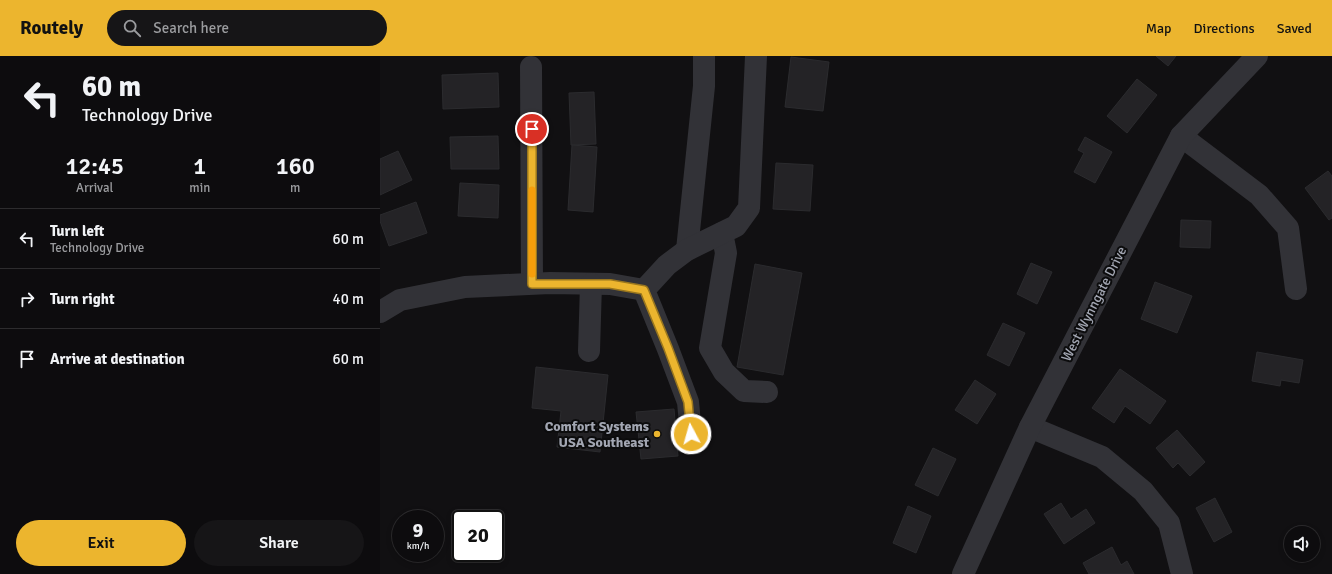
<!DOCTYPE html>
<html lang="en">
<head>
<meta charset="utf-8">
<style>
	:root { --surface:#0d0c0e; --page:#161517; --text:#f1f3f6; --muted:#9a9b9e; --line:#2d2c2e; --accent:#ecb52e }
	body { margin:0; font-family:Signika,sans-serif; background:var(--page); color:var(--text); height:100vh; display:flex; flex-direction:column; font-size:15px; white-space:nowrap }
	* { box-sizing:border-box; margin:0 }
	p { font-size:13px; color:var(--muted) }
	.icon { flex:none; width:22px; height:22px; fill:none; stroke:currentColor; stroke-width:2; stroke-linecap:round; stroke-linejoin:round }
	.map { position:relative; flex:1; overflow:hidden }
	.sheet { display:flex; flex-direction:column; background:var(--surface); width:380px }
	.sheet>* { flex:none }
	.hud { background:#0d0c0e; color:var(--text); overflow:hidden }
	.fabs { position:absolute; left:904px; top:470px; display:grid; gap:8px }
	.fabs a { display:grid; place-items:center; width:36px; height:36px; border-radius:50%; background:var(--surface); box-shadow:0 2px 6px #0003,0 0 0 1px var(--line); font-size:20px }
	.speed { position:absolute; left:12px; top:454px; display:flex; gap:8px; font-size:20px; font-weight:700; text-align:center }
	.speed>* { display:grid; place-content:center; width:52px; height:52px; border-radius:50%; background:var(--surface); box-shadow:0 2px 6px #0003,0 0 0 1px var(--line); line-height:1 }
	.speed small { font-size:10px; font-weight:400 }
	.speed .limit { border:2px solid #111; border-radius:6px; background:#fff; color:#111 }
	.pin { position:absolute; display:grid; place-items:center; width:34px; height:34px; color:#fff; margin:-17px; border:2px solid #fff; border-radius:50%; box-shadow:0 1px 4px #0007 }
	.me { position:absolute; width:44px; margin:-22px; rotate:354deg; stroke-linejoin:round; filter:drop-shadow(0 0 3px #0008) }
	.turn { display:flex; align-items:center; gap:14px; height:84px; padding:0 16px; font-size:18px }
	.turn .icon { width:52px; height:52px; stroke-width:2.5 }
	.turn b { display:block; font-size:28px; line-height:34px }
	.eta { display:flex; justify-content:space-evenly; align-items:center; height:68px; text-align:center }
	.eta b { font-size:24px; font-weight:600; line-height:28px }
	.cta { display:flex; gap:8px; margin-top:auto; padding:8px 16px }
	.cta a { flex:1; height:46px; border-radius:24px; background:var(--accent); color:#111; font-size:16px; font-weight:600; line-height:46px; text-align:center }
	.cta a+a { background:var(--page); color:var(--text) }
	ul { padding:0; list-style:none }
	li { display:flex; align-items:center; gap:12px; height:60px; padding:0 16px; border-top:1px solid var(--line) }
	li div { flex:1 }
	li b { display:block; font-size:15px }
	li em { font-style:normal }
	header { display:flex; align-items:center; gap:24px; box-sizing:border-box; height:56px; padding:0 20px; background:var(--accent); color:#111 }
	header strong { font-size:19px }
	nav { display:flex; gap:22px; margin-inline-start:auto; font-size:14px }
	.search { width:280px; height:36px; background:var(--page); display:flex; align-items:center; gap:10px; box-sizing:border-box; padding:0 14px; border-radius:22px; color:var(--muted); font-size:15px }
	main { display:flex; flex:1; min-height:0 }
	.map>svg:first-child { display:block }
</style>
</head>
<body>
<header>
<strong>Routely</strong>
<div class="search"><svg class="icon" aria-label="search" viewBox="0 0 24 24"><circle cx="10" cy="10" r="6"/><path d="M15 15l6 6"/></svg>Search here</div>
<nav><a>Map</a><a>Directions</a><a>Saved</a></nav>
</header>
<main>
<section class="sheet">
<div class="hud">
<div class="turn"><svg class="icon" aria-label="left" viewBox="0 0 24 24"><path d="M17 20v-9H6M10 6l-5 5 5 5"/></svg><div><b>60 m</b>Technology Drive</div></div>
</div>
<div class="eta">
<div><b>12:45</b><p>Arrival</p></div>
<div><b>1</b><p>min</p></div>
<div><b>160</b><p>m</p></div>
</div>
<ul>
<li><svg class="icon" aria-label="left" viewBox="0 0 24 24"><path d="M17 20v-9H6M10 6l-5 5 5 5"/></svg><div><b>Turn left</b><p>Technology Drive</p></div><em>60 m</em></li>
<li><svg class="icon" aria-label="right" viewBox="0 0 24 24"><path d="M7 20v-9h11M14 6l5 5-5 5"/></svg><div><b>Turn right</b></div><em>40 m</em></li>
<li><svg class="icon" aria-label="arrive" viewBox="0 0 24 24"><path d="M6 21V4h12l-3 4 3 4H6"/></svg><div><b>Arrive at destination</b></div><em>60 m</em></li>
</ul>
<div class="cta"><a>Exit</a><a>Share</a></div>
</section>
<div class="map">
<svg width="952" height="518" viewBox="0 0 952 518">
	<rect width="100%" height="100%" fill="#111012"/>
	<g fill="#242326" stroke="#2b2b2e">
		<path d="M776,0h20l-8,10z"/>
		<path d="M411,1l38,5 -6,49 -38,-4z"/>
		<path d="M118,17l1,34 -56,2 -1,-34z"/>
		<path d="M757,23l20,16 -30,38 -20,-17z"/>
		<path d="M214,36l2,52 -25,1 -2,-52z"/>
		<path d="M118,80l1,33h-48l-1,-32z"/>
		<path d="M705,81l27,15 -17,31 -21,-11 10,-19 -6,-3z"/>
		<path d="M192,89l25,2 -4,65 -25,-2z"/>
		<path d="M18,95l14,29 -32,15v-36z"/>
		<path d="M396,107l37,2 -3,46 -37,-2z"/>
		<path d="M948,115l4,5v42l-3,2 -24,-32z"/>
		<path d="M80,127l39,2 -1,33 -40,-2z"/>
		<path d="M36,146l11,31 -38,13 -9,-25v-6z"/>
		<path d="M801,164l30,1 -1,27 -30,-1z"/>
		<path d="M651,207l21,9 -15,32 -20,-10z"/>
		<path d="M375,208l47,9 -19,102 -46,-8z"/>
		<path d="M775,226l37,14 -15,37 -36,-14z"/>
		<path d="M623,267l22,10 -16,33 -22,-11z"/>
		<path d="M877,296l46,8 -4,23 -18,-3 -1,6 -28,-5z"/>
		<path d="M156,311l72,8 -8,77 -43,-5 4,-36 -29,-3z"/>
		<path d="M740,313l46,32 -16,23 -25,-18 -11,17 -22,-15z"/>
		<path d="M595,324l21,14 -19,30 -22,-14z"/>
		<path d="M294,353l4,47 -37,3 -5,-47z"/>
		<path d="M797,374l28,32 -15,14 -12,-13 -5,5 -17,-20z"/>
		<path d="M553,392l23,11 -18,37 -23,-11z"/>
		<path d="M835,442l17,34 -18,10 -18,-34z"/>
		<path d="M681,447l10,16 15,-10 9,14 -31,21 -20,-30z"/>
		<path d="M528,450l23,10 -15,37 -23,-10z"/>
		<path d="M732,491l9,18 6,-4 7,13h-45l-6,-11z"/>
	</g>
	<g fill="none" stroke-linecap="round" stroke-linejoin="round">
		<g stroke="#323237" stroke-width="22">
			<path d="M151,11l1,216"/>
			<path d="M801,80l78,59 29,33 8,61"/>
			<path d="M342,177l4,20 -16,95 14,24 20,19 23,1"/>
			<path d="M307,194l17,-164v-30"/>
			<path d="M0,256l20,-12 65,-13 85,-4 60,1 34,6"/>
			<path d="M209,295l2,-67"/>
			<path d="M650,371l72,30 41,34 26,32 13,51"/>
			<path d="M311,378l-3,-32 -20,-53 -24,-59 23,-25 20,-15 49,-24 13,-18 7,-152"/>
			<path d="M583,518l67,-147 151,-291 76,-80"/>
		</g>
	</g>
	<g fill="none" stroke-linecap="round" stroke-linejoin="round">
		<defs>
			<path id="route" d="M152,73v155h78l34,6 24,58 20,54 3,32"/>
		</defs>
		<use href="#route" stroke="#99761e" stroke-width="10"/>
		<use href="#route" stroke="#ecb52e" stroke-width="7"/>
		<path stroke="#f59e0b" stroke-width="7" d="M152,134v84"/>
	</g>
	<circle fill="#ecb52e" stroke="#0c0c0d" stroke-width="1.5" cx="277" cy="378" r="4"/>
	<g text-anchor="middle" dominant-baseline="central" stroke-width="4" stroke-linejoin="round" paint-order="stroke">
		<g font-size="14" fill="#a2a6b2" stroke="#0c0c0d">
			<text transform="translate(714 248) rotate(-63)">West Wynngate Drive</text>
		</g>
		<g font-size="14" font-weight="bold" fill="#a2a6b2" stroke="#0c0c0d" text-anchor="end">
			<text x="269" y="370">Comfort Systems<tspan x="269" dy="16">USA Southeast</tspan></text>
		</g>
	</g>
</svg>
<div class="fabs">
<a><svg class="icon" aria-label="sound" viewBox="0 0 24 24"><path d="M4 9h4l5-4v14l-5-4H4zM17 9q2 3 0 6"/></svg></a>
</div>
<div class="speed"><div>9<small>km/h</small></div><div class="limit">20</div></div>
<div class="pin" style="left:152px;top:73px;background:#d93025"><svg class="icon" aria-label="arrive" viewBox="0 0 24 24"><path d="M6 21V4h12l-3 4 3 4H6"/></svg></div>
<svg class="me" style="left:311px;top:378px" viewBox="-20 -20 40 40"><circle r="17" fill="#ecb52e" stroke="#fff" stroke-width="3"/><path d="M0-11L8 9 0 5-8 9z" fill="#fff"/></svg>
</div>
</main>
</body>
</html>
